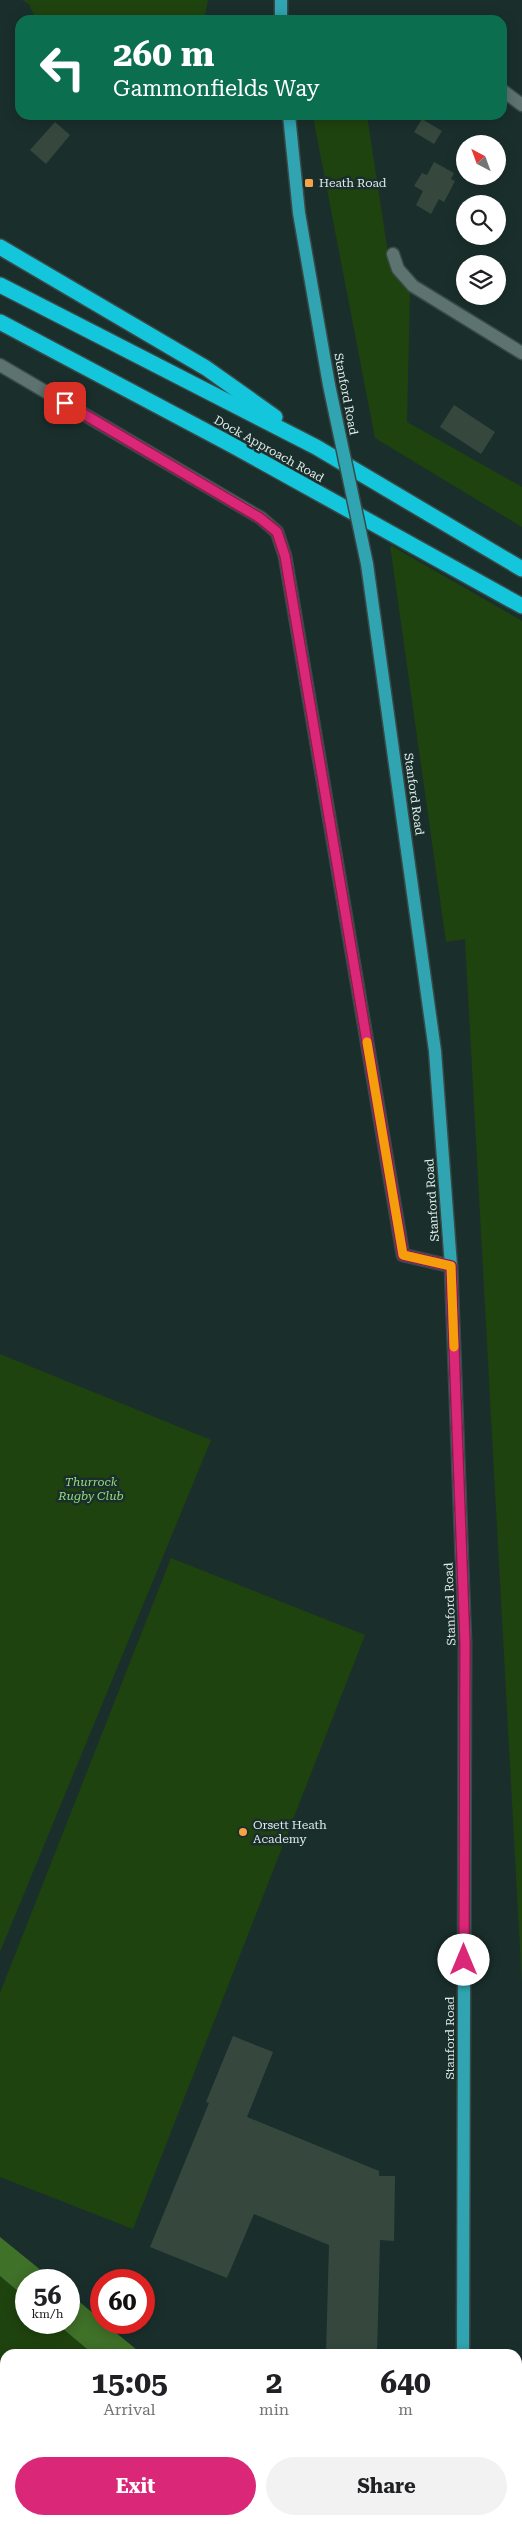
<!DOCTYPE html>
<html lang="en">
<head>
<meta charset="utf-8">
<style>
	:root { --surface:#fff; --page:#f2f2f2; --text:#202124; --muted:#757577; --accent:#db2777 }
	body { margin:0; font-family:"Roboto Serif",serif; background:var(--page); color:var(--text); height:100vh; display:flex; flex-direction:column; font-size:19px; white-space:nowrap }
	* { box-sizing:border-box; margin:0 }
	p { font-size:16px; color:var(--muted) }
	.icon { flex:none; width:28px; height:28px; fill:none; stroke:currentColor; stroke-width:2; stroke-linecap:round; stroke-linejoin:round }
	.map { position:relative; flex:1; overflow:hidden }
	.drawer { position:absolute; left:0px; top:2349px; width:522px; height:176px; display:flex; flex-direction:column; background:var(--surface); border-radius:15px 15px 0 0; box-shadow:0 2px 12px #0003 }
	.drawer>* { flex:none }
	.top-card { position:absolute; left:15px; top:15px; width:492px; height:105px; border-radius:15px; box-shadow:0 2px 12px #0003; background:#0b6e4f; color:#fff; overflow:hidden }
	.needle { width:32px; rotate:319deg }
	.fabs { position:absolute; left:456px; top:135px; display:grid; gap:10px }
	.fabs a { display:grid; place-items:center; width:50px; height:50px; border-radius:50%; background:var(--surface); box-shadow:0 2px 12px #0003; font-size:25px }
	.speed { position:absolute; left:15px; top:2269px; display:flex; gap:10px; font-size:25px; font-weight:700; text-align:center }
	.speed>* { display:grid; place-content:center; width:65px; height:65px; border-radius:50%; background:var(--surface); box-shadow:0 2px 12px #0003; line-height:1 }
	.speed small { font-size:12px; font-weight:400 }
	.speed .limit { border:8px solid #d22; background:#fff; color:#111 }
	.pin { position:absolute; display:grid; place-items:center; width:42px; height:42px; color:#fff; margin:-21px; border-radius:10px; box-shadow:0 2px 8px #0006 }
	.me { position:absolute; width:55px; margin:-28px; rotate:0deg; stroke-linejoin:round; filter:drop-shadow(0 0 4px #0008) }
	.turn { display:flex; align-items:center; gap:18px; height:105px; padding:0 15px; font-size:22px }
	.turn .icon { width:65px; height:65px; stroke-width:2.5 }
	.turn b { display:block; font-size:35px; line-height:42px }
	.eta { display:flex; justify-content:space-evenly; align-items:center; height:85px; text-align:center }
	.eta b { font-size:30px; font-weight:700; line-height:35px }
	.action { display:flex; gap:10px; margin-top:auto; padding:10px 15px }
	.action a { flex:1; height:58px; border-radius:30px; background:var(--accent); color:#fff; font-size:20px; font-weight:700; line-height:58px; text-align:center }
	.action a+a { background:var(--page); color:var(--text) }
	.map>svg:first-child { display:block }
</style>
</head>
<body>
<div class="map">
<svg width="522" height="2524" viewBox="0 0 522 2524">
	<rect width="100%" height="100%" fill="#1a2f2c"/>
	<g fill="#1f430e">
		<path d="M22,0h186l-4,20h-168l-7,-16z"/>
		<path d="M317,115h50l23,152 20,26 -3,129 115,65v40l-147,-89 -61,-316z"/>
		<path d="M390,545l132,76v1364l-57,-1046 -19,3z"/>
		<path d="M0,1354l211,86 -211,512z"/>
		<path d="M171,1558l194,77 -232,594 -133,-52v-184z"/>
		<path d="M0,2276l26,22v24l30,1 37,31h-88v42l-5,-5z"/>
		<path d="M0,2393l5,5v122h140l4,4h-149z"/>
		<rect x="286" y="2520" width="100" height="4"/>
	</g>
	<g fill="#3f7129">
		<path d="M0,2237l53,43h-27v18l-26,-22z"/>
		<path d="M69,2293l32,27v2l3,1 38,31h-49l-37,-31 13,-1z"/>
	</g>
	<g fill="#36483e">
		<path d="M422,119l20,12 -8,13 -20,-12z"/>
		<path d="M55,122l15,13 -24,29 -16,-14z"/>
		<path d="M434,162l20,11 -3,6 4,2 -11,21 -5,-3 -8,15 -15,-9 7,-14 -9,-5 8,-13 5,2z"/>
		<path d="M454,405l41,27 -14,22 -41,-27z"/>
		<path d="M233,2036l40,16 -26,65 132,54v5h16l-1,65 -14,-1 -3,114h-51l3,-109 -75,-31 -27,64 -77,-31 59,-144 -3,-1z"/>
	</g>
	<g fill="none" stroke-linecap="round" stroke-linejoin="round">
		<defs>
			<g id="street">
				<path d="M502,90l20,15"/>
				<path d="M393,254l5,15 15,17 109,67"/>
				<path d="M0,365l261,153 16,14 8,24 118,699 48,11"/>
			</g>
			<g id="primary">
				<path d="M281,0v20"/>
				<path d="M289,115l10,98 30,172"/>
				<path d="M367,564l68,487 16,215 14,377 -2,711"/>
				<path d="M463,2524v-4"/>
			</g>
			<g id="highway">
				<path d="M0,247l206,121 69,49"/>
				<path d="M0,285l316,162 206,122"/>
				<path d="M0,322l230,122 292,162"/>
			</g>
		</defs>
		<use href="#street" stroke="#384a47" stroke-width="15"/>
		<use href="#primary" stroke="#384a47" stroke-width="15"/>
		<use href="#highway" stroke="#384a47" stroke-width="18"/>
		<use href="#street" stroke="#5c7370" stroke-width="12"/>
		<use href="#primary" stroke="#30a5b1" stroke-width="12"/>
		<use href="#highway" stroke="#13c6dc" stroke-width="15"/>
		<defs>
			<path id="primary-bridge" d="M329,385l38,179"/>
		</defs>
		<use href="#primary-bridge" stroke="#384a47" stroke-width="15" stroke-linecap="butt"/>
		<use href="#primary-bridge" stroke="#30a5b1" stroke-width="12"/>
	</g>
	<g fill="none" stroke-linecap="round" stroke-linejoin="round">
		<defs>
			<path id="route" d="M65,403l195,115 17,14 8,24 118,699 48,11 14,377 -1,317"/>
		</defs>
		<use href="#route" stroke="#8e194d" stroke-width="12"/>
		<use href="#route" stroke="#db2777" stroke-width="9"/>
		<path stroke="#f59e0b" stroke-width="9" d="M367,1042l36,213 48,11 3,81"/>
	</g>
	<g fill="#f5a346" stroke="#1a2f2c" stroke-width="2">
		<rect x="304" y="178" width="10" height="10" rx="2.5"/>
		<circle cx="243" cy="1832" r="5"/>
	</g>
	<g text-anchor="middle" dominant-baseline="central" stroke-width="5" stroke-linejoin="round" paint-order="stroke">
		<g font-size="12" fill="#dfebe9" stroke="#1a2f2c" text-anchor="start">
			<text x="319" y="183">Heath Road</text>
			<text x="253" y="1825">Orsett Heath<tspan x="253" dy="14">Academy</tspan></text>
		</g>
		<g font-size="12" fill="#dfebe9" stroke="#1a2f2c">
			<text transform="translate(346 394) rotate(79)">Stanford Road</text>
			<text transform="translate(269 449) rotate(29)">Dock Approach Road</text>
			<text transform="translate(414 794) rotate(82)">Stanford Road</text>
			<text transform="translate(432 1200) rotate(-94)">Stanford Road</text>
			<text transform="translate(450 1604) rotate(-92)">Stanford Road</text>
			<text transform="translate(450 2038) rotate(-90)">Stanford Road</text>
		</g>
		<g font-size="12" font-style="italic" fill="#95db7a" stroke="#1a2f2c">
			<text x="91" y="1482">Thurrock<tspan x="91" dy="14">Rugby Club</tspan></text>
		</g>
	</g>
</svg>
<div class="fabs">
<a><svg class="needle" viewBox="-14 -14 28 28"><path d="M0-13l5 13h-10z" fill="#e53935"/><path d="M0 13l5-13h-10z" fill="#757577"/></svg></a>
<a><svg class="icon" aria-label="search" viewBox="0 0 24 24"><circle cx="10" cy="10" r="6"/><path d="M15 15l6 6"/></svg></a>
<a><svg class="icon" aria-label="layers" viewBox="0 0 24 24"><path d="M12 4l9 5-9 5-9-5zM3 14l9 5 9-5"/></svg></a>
</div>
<div class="speed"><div>56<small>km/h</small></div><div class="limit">60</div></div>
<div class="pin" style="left:65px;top:403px;background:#d93025"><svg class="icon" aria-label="arrive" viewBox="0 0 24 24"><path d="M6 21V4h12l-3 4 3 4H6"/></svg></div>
<svg class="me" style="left:464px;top:1960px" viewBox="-20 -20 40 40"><circle r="19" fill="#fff"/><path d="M0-13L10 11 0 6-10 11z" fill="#db2777"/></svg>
<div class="top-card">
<div class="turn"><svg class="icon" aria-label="left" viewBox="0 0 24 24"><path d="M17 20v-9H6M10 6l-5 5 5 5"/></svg><div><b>260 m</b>Gammonfields Way</div></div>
</div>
<section class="drawer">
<div class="eta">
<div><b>15:05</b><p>Arrival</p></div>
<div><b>2</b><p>min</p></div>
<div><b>640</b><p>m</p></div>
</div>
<div class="action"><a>Exit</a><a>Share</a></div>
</section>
</div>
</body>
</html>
